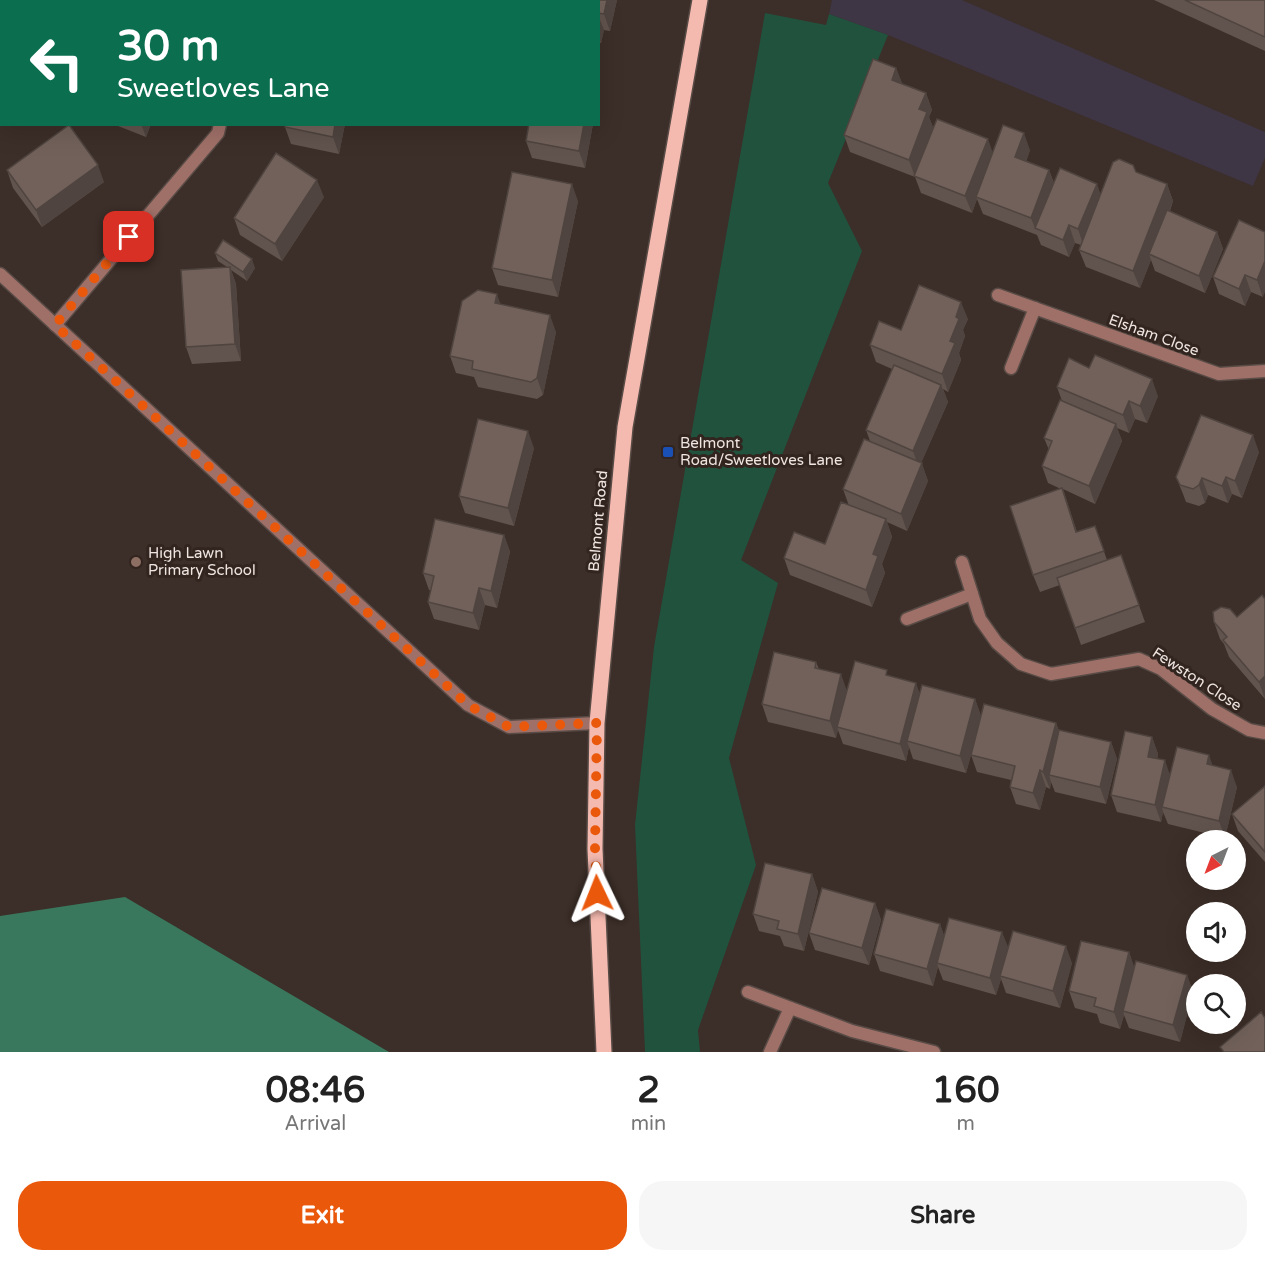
<!DOCTYPE html>
<html lang="en">
<head>
<meta charset="utf-8">
<style>
	:root { --surface:#fff; --page:#f6f6f6; --text:#222; --muted:#767676; --accent:#ea580c }
	body { margin:0; font-family:"Varela Round",sans-serif; background:var(--page); color:var(--text); height:100vh; display:flex; flex-direction:column; font-size:22px; white-space:nowrap }
	* { box-sizing:border-box; margin:0 }
	p { font-size:20px; color:var(--muted) }
	.icon { flex:none; width:33px; height:33px; fill:none; stroke:currentColor; stroke-width:2; stroke-linecap:round; stroke-linejoin:round }
	.map { position:relative; height:1052px; overflow:hidden }
	.panel { display:flex; flex-direction:column; background:var(--surface); flex:1 }
	.panel>* { flex:none }
	.guide { position:absolute; left:0px; top:0px; width:600px; height:126px; box-shadow:0 6px 24px #0002; background:#0b6e4f; color:#fff; overflow:hidden }
	.needle { width:39px; rotate:222deg }
	.fabs { position:absolute; left:1186px; top:830px; display:grid; gap:12px }
	.fabs a { display:grid; place-items:center; width:60px; height:60px; border-radius:50%; background:var(--surface); box-shadow:0 6px 24px #0002; font-size:30px }
	.pin { position:absolute; display:grid; place-items:center; width:51px; height:51px; color:#fff; margin:-26px; border-radius:12px; box-shadow:0 3px 9px #0006 }
	.me { position:absolute; width:66px; margin:-33px; rotate:358deg; stroke-linejoin:round; filter:drop-shadow(0 0 4px #0008) }
	.turn { display:flex; align-items:center; gap:21px; height:126px; padding:0 18px; font-size:27px }
	.turn .icon { width:78px; height:78px; stroke-width:2.5 }
	.turn b { display:block; font-size:42px; line-height:51px }
	.eta { display:flex; justify-content:space-evenly; align-items:center; height:102px; text-align:center }
	.eta b { font-size:36px; font-weight:800; line-height:42px }
	.primary-button { display:flex; gap:12px; margin-top:auto; padding:12px 18px }
	.primary-button a { flex:1; height:69px; border-radius:24px; background:var(--accent); color:#fff; font-size:24px; font-weight:800; line-height:69px; text-align:center }
	.primary-button a+a { background:var(--page); color:var(--text) }
	.map>svg:first-child { display:block }
</style>
</head>
<body>
<div class="map">
<svg width="1265" height="1052" viewBox="0 0 1265 1052">
	<rect width="100%" height="100%" fill="#3c2e28"/>
	<path fill="#3e3545" d="M832,0h130l303,132v26l-12,28 -365,-151 -59,-21z"/>
	<path fill="#21523d" d="M765,13l61,12 3,-11 59,21 -60,148 34,68 -121,309 37,23 -49,175 27,107 -58,165 2,22h-55l-10,-227 19,-178z"/>
	<path fill="#3a785d" d="M125,897l264,155h1h-390v-136z"/>
	<g fill="none" stroke-linecap="round" stroke-linejoin="round">
		<defs>
			<g id="street">
				<path d="M242,2l1,-2"/>
				<path d="M0,274l468,431 41,22 88,-4"/>
				<path d="M998,295l221,79 46,-3"/>
				<path d="M55,325l163,-192 2,-9"/>
				<path d="M1011,368l24,-60"/>
				<path d="M962,562l18,57 17,24 24,21 30,10 88,-15 22,10 51,40 37,21 16,3"/>
				<path d="M907,619l65,-25"/>
				<path d="M748,992l104,39 82,21"/>
				<path d="M770,1052l20,-44"/>
			</g>
			<path id="primary" d="M604,1052l-9,-203 2,-126 28,-296 75,-427"/>
		</defs>
		<use href="#street" stroke="#594b46" stroke-width="15"/>
		<use href="#primary" stroke="#594b46" stroke-width="18"/>
		<use href="#street" stroke="#9f7068" stroke-width="12"/>
		<use href="#primary" stroke="#f4b9af" stroke-width="15"/>
	</g>
	<g fill="#61534d">
		<path d="M545,0h72l-7,31 -6,-1 -3,13 -3,-1v-40z"/>
		<path d="M1154,0h111v51z"/>
		<path d="M896,68l6,16 24,9 6,17 -3,7 4,11 60,25 37,-3 -4,12 23,8 5,13 47,11 35,-22 31,12 6,17 -3,10 47,21 6,17 -18,44 -50,-22 -4,-11 -11,28 -54,-21 -7,-17 2,-5 -6,-2 -6,14 -28,-12 -4,-10 -54,-21 -6,-15 -5,14 -51,-20 -6,-16 -65,-25 -6,-17z"/>
		<path d="M113,124h38l-5,13z"/>
		<path d="M345,124l-6,30 -48,-10 -6,-17z"/>
		<path d="M529,124h64l-8,44 -53,-10 -6,-17z"/>
		<path d="M7,170l97,12 -62,45 -29,-39z"/>
		<path d="M324,197l-42,64 -42,-26 -6,-17z"/>
		<path d="M578,201l-20,96 -60,-12 -6,-17z"/>
		<path d="M1239,220l24,77 -12,-5 -6,14 -26,-12 -6,-17z"/>
		<path d="M215,253l40,15 -8,13 -16,-11 5,14 5,77 -49,3 -6,-17 41,-80 -9,-6z"/>
		<path d="M500,304l56,28 -13,63 -6,4 -59,-12 -4,-10 -18,-4 -6,-17z"/>
		<path d="M968,319l-5,11 2,6 -6,17 2,7 -13,32 -5,-3 5,13 -27,61 7,18 -21,50 -20,-9 5,15 -10,27 3,9 -13,34 -82,-32 -6,-17 41,-14 24,-38 -6,-17 27,-48 -4,-11 26,-61 -16,-7 -6,-17 31,-15z"/>
		<path d="M1089,368l69,28 -11,27 -12,-4 -6,14 -12,-5 5,13 -27,63 -32,-15 14,43 18,-6 12,34 14,-5 24,67 -64,23 -21,-60 -20,7 -7,-17 28,-86 -13,-6 -6,-17 7,-16 -5,-12 18,-37 -5,-14z"/>
		<path d="M534,448l-20,78 -49,-13 -6,-17z"/>
		<path d="M1259,452l-17,46 -10,-4 -4,9 -20,-8 -3,8 -6,3 -13,-4 -3,-8 -7,-17z"/>
		<path d="M504,535l6,17 -13,56 -12,-3 -6,25 -45,-11 -6,-17 3,-12h-2l-6,-17z"/>
		<path d="M1265,599v100l-36,-42 -5,-13 -4,-5 -6,-17 23,-5z"/>
		<path d="M816,662l3,7 28,22 42,-15 31,18 55,5 6,17 75,7 3,8 52,11 6,17 -11,45 -51,-12 -4,-10 -1,7 -4,-2 -6,23 -24,-6 -6,-17 1,-7 -34,-8 -6,-17 -5,18 -53,-14 -4,-12 -3,14 -63,-17 -5,-14 -2,8 -68,-16 -6,-18z"/>
		<path d="M1152,737l6,17 -1,5 13,15 43,-8 24,21 -12,51 -57,-14 -5,-12 -2,10 -44,-10 -6,-17z"/>
		<path d="M1265,786v76l-27,-31 -6,-17z"/>
		<path d="M812,874l6,18 -14,59 -20,-5 -4,-10 -21,-5 -6,-17z"/>
		<path d="M875,903l6,17 -12,45 -54,-15 -6,-17z"/>
		<path d="M940,924l4,12 64,12 64,15 -12,45 -54,-15 -5,-14 -5,16 -53,-15 -5,-13 -5,19 -53,-15 -6,-17z"/>
		<path d="M1129,952l5,16 53,7 6,17 -13,50 -51,-14 -5,-13 -4,14 -20,-6 -3,-9 -22,-6 -6,-17z"/>
	</g>
	<g fill="#4f443f">
		<path d="M177,0h9v2h-10z"/>
		<rect x="360" y="0" width="10" height="2"/>
		<path d="M607,0h10l-7,31 -6,-17z"/>
		<path d="M598,15l6,15 -3,13 -3,-7z"/>
		<path d="M896,68l7,17 -11,-5z"/>
		<path d="M926,93l6,17 -3,7 5,12 -19,48 -6,-17 10,-51z"/>
		<path d="M141,124h10l-5,13z"/>
		<path d="M335,124h10l-6,30 -6,-17z"/>
		<path d="M584,124h9l-8,44 -6,-17z"/>
		<path d="M1024,133l6,17 -9,25 -6,-18z"/>
		<path d="M988,139l6,17 -18,41 1,2 -5,14 -7,-17z"/>
		<path d="M98,165l6,17 -62,45 -6,-17z"/>
		<path d="M1049,170l6,17 -20,41 -4,-10z"/>
		<path d="M317,180l7,17 -42,64 -7,-17z"/>
		<path d="M572,184l6,17 -20,96 -6,-17z"/>
		<path d="M1097,184l6,17 -19,46 -6,-18z"/>
		<path d="M1167,184l6,17 -21,55 -3,-2 2,6 -11,28 -7,-17z"/>
		<path d="M1069,225l6,18 -6,14 -6,-17z"/>
		<path d="M1217,232l6,17 -18,44 -6,-17z"/>
		<path d="M252,259l3,9 -8,13 -4,-9z"/>
		<path d="M1265,261v31l-2,5 -6,-17z"/>
		<path d="M230,267l6,17 5,77 -6,-17z"/>
		<path d="M1245,275l6,17 -6,14 -6,-17z"/>
		<path d="M497,294l6,17 -8,-8z"/>
		<path d="M961,302l7,17 -5,11 2,6 -6,17 2,7 -13,32 -6,-18 14,-57z"/>
		<path d="M550,315l6,17 -13,63 -6,-17z"/>
		<path d="M1152,379l6,17 -11,27 -7,-17z"/>
		<path d="M941,385l7,17 -29,66 -6,-17z"/>
		<path d="M1129,401l6,18 -6,14 -6,-18z"/>
		<path d="M1116,424l6,17 -27,63 -6,-18z"/>
		<path d="M528,431l6,17 -20,78 -6,-18z"/>
		<path d="M1253,435l6,17 -17,46 -7,-17z"/>
		<path d="M922,463l6,18 -21,50 -6,-17z"/>
		<path d="M1226,477l6,17 -4,9 -6,-17z"/>
		<path d="M1202,478l6,17 -3,8 -6,-18z"/>
		<path d="M886,519l6,18 -10,27 3,9 -13,34 -6,-17 7,-36z"/>
		<path d="M504,535l6,17 -13,56 -6,-17z"/>
		<path d="M479,588l6,17 -6,25 -6,-17z"/>
		<path d="M841,674l6,17 -10,36 1,3 -2,8 -6,-17z"/>
		<path d="M1265,676v23l-6,-17z"/>
		<path d="M916,683l6,17 -15,41 2,6 -3,14 -6,-17z"/>
		<path d="M975,699l6,18 -15,56 -6,-17z"/>
		<path d="M1056,723l6,17 -13,35 2,7 -1,7 -7,-17z"/>
		<path d="M1152,737l6,17 -4,20 -6,-17z"/>
		<path d="M1111,742l6,17 -11,45 -6,-17z"/>
		<path d="M1209,755l6,17 -8,-8z"/>
		<path d="M1165,760l6,18 -9,29 1,5 -2,10 -6,-17z"/>
		<path d="M1040,770l6,17 -6,23 -7,-17z"/>
		<path d="M1231,770l6,17 -12,51 -6,-17z"/>
		<path d="M812,874l6,18 -14,59 -6,-17z"/>
		<path d="M875,903l6,17 -12,45 -7,-17z"/>
		<path d="M940,924l6,17 -9,22 1,4 -5,19 -6,-17z"/>
		<path d="M1002,932l7,17 -9,27 1,3 -5,16 -6,-17z"/>
		<path d="M1066,946l6,17 -12,45 -7,-17z"/>
		<path d="M1129,952l6,17 -12,42 1,4 -4,14 -6,-17z"/>
		<path d="M1187,975l6,17 -13,50 -7,-17z"/>
	</g>
	<g fill="#71615a" stroke="#4f443f" stroke-width="1.5">
		<path d="M127,0h50l-1,2h-49z"/>
		<rect x="310" y="0" width="50" height="2"/>
		<path d="M545,0h62l-3,14 -6,-1v-11h-54z"/>
		<path d="M1185,0h80v37z"/>
		<path d="M873,59l23,9 -4,12 34,13 -7,16 8,3 -18,48 -65,-25z"/>
		<path d="M937,119l51,20 -23,57 -51,-20z"/>
		<path d="M285,124h50l-2,13 -48,-10z"/>
		<path d="M529,124h55l-5,27 -53,-10z"/>
		<path d="M69,125l29,40 -62,45 -29,-40z"/>
		<path d="M1003,125l21,8 -9,24 34,13 -18,48 -55,-21z"/>
		<path d="M276,153l41,27 -42,64 -41,-26z"/>
		<path d="M1119,159l14,6 3,7 31,12 -34,87 -54,-21 34,-88z"/>
		<path d="M1060,168l37,16 -19,45 -9,-4 -6,15 -28,-12z"/>
		<path d="M512,172l60,12 -20,96 -60,-12z"/>
		<path d="M1167,210l50,22 -18,44 -50,-22z"/>
		<path d="M1239,220l26,12v29l-8,19 -12,-5 -6,14 -26,-12z"/>
		<path d="M223,240l29,19 -9,13 -28,-19z"/>
		<path d="M230,267l5,77 -49,3 -5,-77z"/>
		<path d="M919,285l42,17 -5,15 3,2 -9,22 5,2 -13,31 -72,-29 9,-24 22,9z"/>
		<path d="M478,290l19,4 -2,9 55,12 -13,63 -6,4 -59,-13 1,-8 -23,-5 12,-55z"/>
		<path d="M1095,355l57,24 -12,27 -11,-5 -6,14 -66,-28 12,-29 20,10z"/>
		<path d="M894,365l47,20 -28,66 -47,-21z"/>
		<path d="M1060,400l56,24 -27,62 -47,-20 10,-25 -8,-3z"/>
		<path d="M1201,415l52,20 -18,46 -9,-4 -4,9 -20,-8 -3,7 -6,4 -13,-4 -4,-8z"/>
		<path d="M478,419l50,12 -20,77 -49,-12z"/>
		<path d="M864,439l58,24 -21,51 -58,-25z"/>
		<path d="M1062,488l14,44 19,-6 9,25 -71,24 -23,-69z"/>
		<path d="M841,502l45,17 -13,35 5,2 -12,34 -82,-32 10,-26 31,12z"/>
		<path d="M435,519l69,16 -13,56 -12,-3 -6,25 -45,-11 6,-26 -11,-3z"/>
		<path d="M1121,555l18,50 -64,23 -18,-50z"/>
		<path d="M1262,595l3,4v77l-6,6 -36,-42 4,-3 -13,-15 -1,-10 8,-5 9,2 7,8z"/>
		<path d="M774,652l42,10 -1,6 26,6 -11,47 -68,-17z"/>
		<path d="M855,661l32,9 -1,5 30,8 -16,61 -63,-17z"/>
		<path d="M922,685l53,14 -15,57 -53,-15z"/>
		<path d="M984,704l72,19 -13,49 -3,-2 -7,23 -23,-6 5,-21 -44,-11z"/>
		<path d="M1059,730l52,12 -11,45 -51,-12z"/>
		<path d="M1125,731l27,6 -4,20 17,3 -10,45 -44,-10z"/>
		<path d="M1177,747l32,8 -2,9 24,6 -12,51 -57,-14z"/>
		<path d="M1265,786v66l-33,-38z"/>
		<path d="M765,863l47,11 -14,60 -21,-5 2,-8 -26,-7z"/>
		<path d="M822,888l53,15 -13,45 -53,-15z"/>
		<path d="M886,909l54,15 -13,45 -53,-15z"/>
		<path d="M949,918l53,14 -12,46 -53,-15z"/>
		<path d="M1013,931l53,15 -13,45 -53,-15z"/>
		<path d="M1081,941l48,11 -15,60 -20,-6 2,-8 -27,-7z"/>
		<path d="M1136,961l51,14 -14,50 -50,-14z"/>
		<path d="M1261,1012l4,6v34h-41l-4,-5z"/>
	</g>
	<g fill="none" stroke-linecap="round" stroke-linejoin="round">
		<path stroke="#ea580c" stroke-width="10" stroke-dasharray="0 18" d="M129,237l-74,88 413,380 41,22 88,-4 -2,126 2,44"/>
	</g>
	<rect fill="#1a4fb4" stroke="#32241e" stroke-width="2" x="662" y="446" width="12" height="12" rx="3"/>
	<circle fill="#8d6e63" stroke="#32241e" stroke-width="2" cx="136" cy="562" r="6"/>
	<g text-anchor="middle" dominant-baseline="central" stroke-width="6" stroke-linejoin="round" paint-order="stroke">
		<g font-size="15" fill="#efe5e1" stroke="#32241e">
			<text transform="translate(1154 335) rotate(20)">Elsham Close</text>
			<text transform="translate(598 521) rotate(-85)">Belmont Road</text>
			<text transform="translate(1197 679) rotate(33)">Fewston Close</text>
		</g>
		<g font-size="15" fill="#efe5e1" stroke="#32241e" text-anchor="start">
			<text x="680" y="443">Belmont<tspan x="680" dy="17">Road/Sweetloves Lane</tspan></text>
			<text x="148" y="553">High Lawn<tspan x="148" dy="17">Primary School</tspan></text>
		</g>
	</g>
</svg>
<div class="fabs">
<a><svg class="needle" viewBox="-14 -14 28 28"><path d="M0-13l5 13h-10z" fill="#e53935"/><path d="M0 13l5-13h-10z" fill="#767676"/></svg></a>
<a><svg class="icon" aria-label="sound" viewBox="0 0 24 24"><path d="M4 9h4l5-4v14l-5-4H4zM17 9q2 3 0 6"/></svg></a>
<a><svg class="icon" aria-label="search" viewBox="0 0 24 24"><circle cx="10" cy="10" r="6"/><path d="M15 15l6 6"/></svg></a>
</div>
<div class="pin" style="left:129px;top:237px;background:#d93025"><svg class="icon" aria-label="arrive" viewBox="0 0 24 24"><path d="M6 21V4h12l-3 4 3 4H6"/></svg></div>
<svg class="me" style="left:597px;top:893px" viewBox="-20 -20 40 40"><path d="M0-17L14 15 0 8-14 15z" fill="#ea580c" stroke="#fff" stroke-width="4"/></svg>
<div class="guide">
<div class="turn"><svg class="icon" aria-label="left" viewBox="0 0 24 24"><path d="M17 20v-9H6M10 6l-5 5 5 5"/></svg><div><b>30 m</b>Sweetloves Lane</div></div>
</div>
</div>
<section class="panel">
<div class="eta">
<div><b>08:46</b><p>Arrival</p></div>
<div><b>2</b><p>min</p></div>
<div><b>160</b><p>m</p></div>
</div>
<div class="primary-button"><a>Exit</a><a>Share</a></div>
</section>
</body>
</html>
